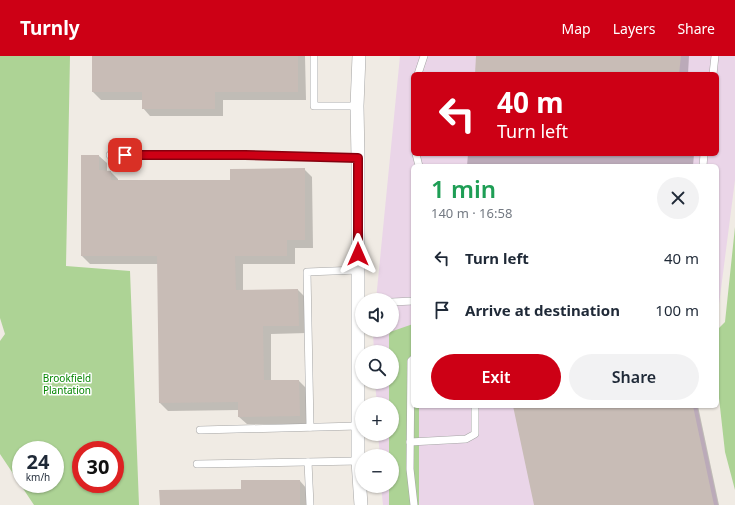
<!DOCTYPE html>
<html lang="en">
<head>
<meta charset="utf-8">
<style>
	:root { --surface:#fff; --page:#f2f2f3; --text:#1f2937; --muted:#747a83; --accent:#cd0015 }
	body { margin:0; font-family:"Noto Sans",sans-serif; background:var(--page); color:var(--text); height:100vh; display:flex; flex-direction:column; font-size:15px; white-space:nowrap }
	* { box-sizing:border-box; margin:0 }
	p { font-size:13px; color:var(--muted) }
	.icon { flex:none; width:22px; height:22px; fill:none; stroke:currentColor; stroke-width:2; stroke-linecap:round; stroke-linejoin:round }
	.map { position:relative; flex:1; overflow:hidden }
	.drawer { position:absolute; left:411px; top:108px; width:308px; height:244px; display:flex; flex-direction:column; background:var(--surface); border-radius:6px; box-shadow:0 1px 3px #0004 }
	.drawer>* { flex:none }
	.banner { position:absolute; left:411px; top:16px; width:308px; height:84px; border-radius:6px; box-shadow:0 1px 3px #0004; background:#cd0015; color:#fff; overflow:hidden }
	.controls { position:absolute; left:355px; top:237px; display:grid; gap:8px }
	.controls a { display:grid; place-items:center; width:44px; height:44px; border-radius:50%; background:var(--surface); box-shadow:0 1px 3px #0004; font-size:20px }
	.speed { position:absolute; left:12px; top:385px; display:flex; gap:8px; font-size:20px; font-weight:700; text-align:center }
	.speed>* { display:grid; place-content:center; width:52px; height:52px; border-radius:50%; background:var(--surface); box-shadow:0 1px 3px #0004; line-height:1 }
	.speed small { font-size:10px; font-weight:400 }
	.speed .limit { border:6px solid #d22; background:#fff; color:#111 }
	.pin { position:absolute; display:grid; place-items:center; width:34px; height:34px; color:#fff; margin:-17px; border-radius:8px; box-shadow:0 2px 6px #0006 }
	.me { position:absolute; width:44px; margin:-22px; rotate:0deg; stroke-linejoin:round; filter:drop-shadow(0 0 3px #0008) }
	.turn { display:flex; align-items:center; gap:14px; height:84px; padding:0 20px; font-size:18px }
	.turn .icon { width:52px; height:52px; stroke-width:2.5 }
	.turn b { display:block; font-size:28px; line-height:34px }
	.round { display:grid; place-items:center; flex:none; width:42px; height:42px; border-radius:21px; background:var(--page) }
	.summary { display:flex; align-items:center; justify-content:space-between; height:68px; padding:0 20px }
	h1 { font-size:24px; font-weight:600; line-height:30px; color:#1e9e55 }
	.action { display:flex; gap:8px; margin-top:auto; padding:8px 20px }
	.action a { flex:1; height:46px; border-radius:24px; background:var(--accent); color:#fff; font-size:16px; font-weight:600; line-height:46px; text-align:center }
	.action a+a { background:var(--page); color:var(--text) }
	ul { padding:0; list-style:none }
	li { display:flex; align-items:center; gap:12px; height:52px; padding:0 20px }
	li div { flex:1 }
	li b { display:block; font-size:15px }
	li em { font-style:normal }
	header { display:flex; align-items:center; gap:24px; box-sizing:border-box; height:56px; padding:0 20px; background:var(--accent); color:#fff }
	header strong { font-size:19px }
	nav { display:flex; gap:22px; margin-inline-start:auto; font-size:14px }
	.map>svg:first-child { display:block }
</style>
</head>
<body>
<header>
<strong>Turnly</strong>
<nav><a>Map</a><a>Layers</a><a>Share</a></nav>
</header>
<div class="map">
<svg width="735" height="449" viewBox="0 0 735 449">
	<rect width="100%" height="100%" fill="#f0ebe4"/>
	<path fill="#ead5e8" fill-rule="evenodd" d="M400,0h335v124l-18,140v-154h-304v240h284l21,99h-335l-2,-19h11v-30h-12l-2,-22h14v-30h-15l-2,-22h17v-30h-18l-1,-19v-3h19v-30h-16zM413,18h304v80h-304z"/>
	<g fill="#add395" fill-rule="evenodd">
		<path d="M0,0h70l-4,210 64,5 9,234h-105l-34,-51v-113l5,-7 -5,-16zM21,394h34v34h-34zM81,394h34v34h-34z"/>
		<path d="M735,171v263l-10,-38 -8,-72v-50l8,-8z"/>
		<path d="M413,268v82h6v99h-30v-19h3v-30h-3v-22h3v-30h-3v-22h3v-30h-3v-17l1,-3z"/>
	</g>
	<g fill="#0003">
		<path d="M93,0h212l1,44h-83v16h-73l-7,-8v-8h-42l-8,-8z"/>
		<path d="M477,0h212l-1,18h-212z"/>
		<path d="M468,98h226l-1,12h-226z"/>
		<path d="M99,100l8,7v9h4l7,7v2h113l73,-12 8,8 1,71h-18v16h-52v27l55,-1 8,8 1,35 -36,1v47h28l8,8v35h-60l-8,-7v-7l-71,1 -8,-8 -2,-139h-68l-8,-8z"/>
		<path d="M514,350h184l21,99h-184z"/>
		<path d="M300,425l7,8 1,16h-147l81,-15z"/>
	</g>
	<g fill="#c8bcb6">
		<path d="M92,0h206v36h-83v17h-73v-17h-50z"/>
		<path d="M476,0h205l-2,18h-204z"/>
		<path d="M81,99h18v15l12,1v9h119v-11l75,-1v72h-18v16h-52l1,34 62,-1 1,37h-36l1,54h35l1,36 -62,1v-15l-79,1 -2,-147h-76z"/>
		<path d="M513,350h180l21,99h-180z"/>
		<path d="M241,424h59v25h-140l-1,-15 82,-1z"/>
	</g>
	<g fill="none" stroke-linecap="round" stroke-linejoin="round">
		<defs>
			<g id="service">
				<path d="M314,0v50h43"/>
				<path d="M418,18l6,-18"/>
				<path d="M713,18l2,-18"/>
				<path d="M416,98l3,12"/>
				<path d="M110,99h135l113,3"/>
				<path d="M703,110l1,-12"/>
				<path d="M392,246l21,-1"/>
				<path d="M413,303l-2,2 -1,108 4,36"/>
				<path d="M310,371l-3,-155 51,-2"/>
				<path d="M200,374l158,-4"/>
				<path d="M410,386l56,-3 9,-5v-28"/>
				<path d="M308,406l2,43"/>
				<path d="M197,408l161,-3"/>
			</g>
			<path id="minor" d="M359,0l-2,50 1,52v303l3,44"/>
		</defs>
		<use href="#service" stroke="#a5a5a5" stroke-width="8"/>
		<use href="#minor" stroke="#a5a5a5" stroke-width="14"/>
		<use href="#service" stroke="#fff" stroke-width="7"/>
		<use href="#minor" stroke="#fff" stroke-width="13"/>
	</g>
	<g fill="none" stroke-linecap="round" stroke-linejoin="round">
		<defs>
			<path id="route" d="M125,99h120l113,3v96"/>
		</defs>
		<use href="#route" stroke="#85000e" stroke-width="10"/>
		<use href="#route" stroke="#cd0015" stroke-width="7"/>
	</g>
	<g text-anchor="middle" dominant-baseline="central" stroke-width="3" stroke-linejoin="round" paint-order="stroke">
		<g font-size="10" fill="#058602" stroke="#fff">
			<text x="67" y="322">Brookfield<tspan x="67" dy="12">Plantation</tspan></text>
		</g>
	</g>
</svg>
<div class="controls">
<a><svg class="icon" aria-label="sound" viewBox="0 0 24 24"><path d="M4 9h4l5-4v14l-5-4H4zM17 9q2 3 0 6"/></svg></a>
<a><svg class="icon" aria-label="search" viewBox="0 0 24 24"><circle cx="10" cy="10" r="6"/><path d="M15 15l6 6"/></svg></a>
<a>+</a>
<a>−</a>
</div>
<div class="speed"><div>24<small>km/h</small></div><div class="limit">30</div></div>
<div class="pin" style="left:125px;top:99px;background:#d93025"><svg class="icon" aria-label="arrive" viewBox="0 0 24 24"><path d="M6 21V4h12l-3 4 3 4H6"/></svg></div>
<svg class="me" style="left:358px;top:198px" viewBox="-20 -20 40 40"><path d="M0-17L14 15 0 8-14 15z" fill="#cd0015" stroke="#fff" stroke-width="4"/></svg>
<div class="banner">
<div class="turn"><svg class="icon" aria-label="left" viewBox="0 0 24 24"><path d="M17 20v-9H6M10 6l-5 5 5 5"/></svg><div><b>40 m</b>Turn left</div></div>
</div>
<section class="drawer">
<div class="summary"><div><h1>1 min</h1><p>140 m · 16:58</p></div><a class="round"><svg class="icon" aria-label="close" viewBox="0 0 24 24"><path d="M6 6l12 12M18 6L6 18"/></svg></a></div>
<ul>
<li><svg class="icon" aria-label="left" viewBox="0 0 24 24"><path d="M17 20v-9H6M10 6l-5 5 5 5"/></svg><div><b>Turn left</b></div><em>40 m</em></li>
<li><svg class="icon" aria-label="arrive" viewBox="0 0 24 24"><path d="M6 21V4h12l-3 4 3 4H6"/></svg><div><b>Arrive at destination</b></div><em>100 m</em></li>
</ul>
<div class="action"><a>Exit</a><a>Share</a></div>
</section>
</div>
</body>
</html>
